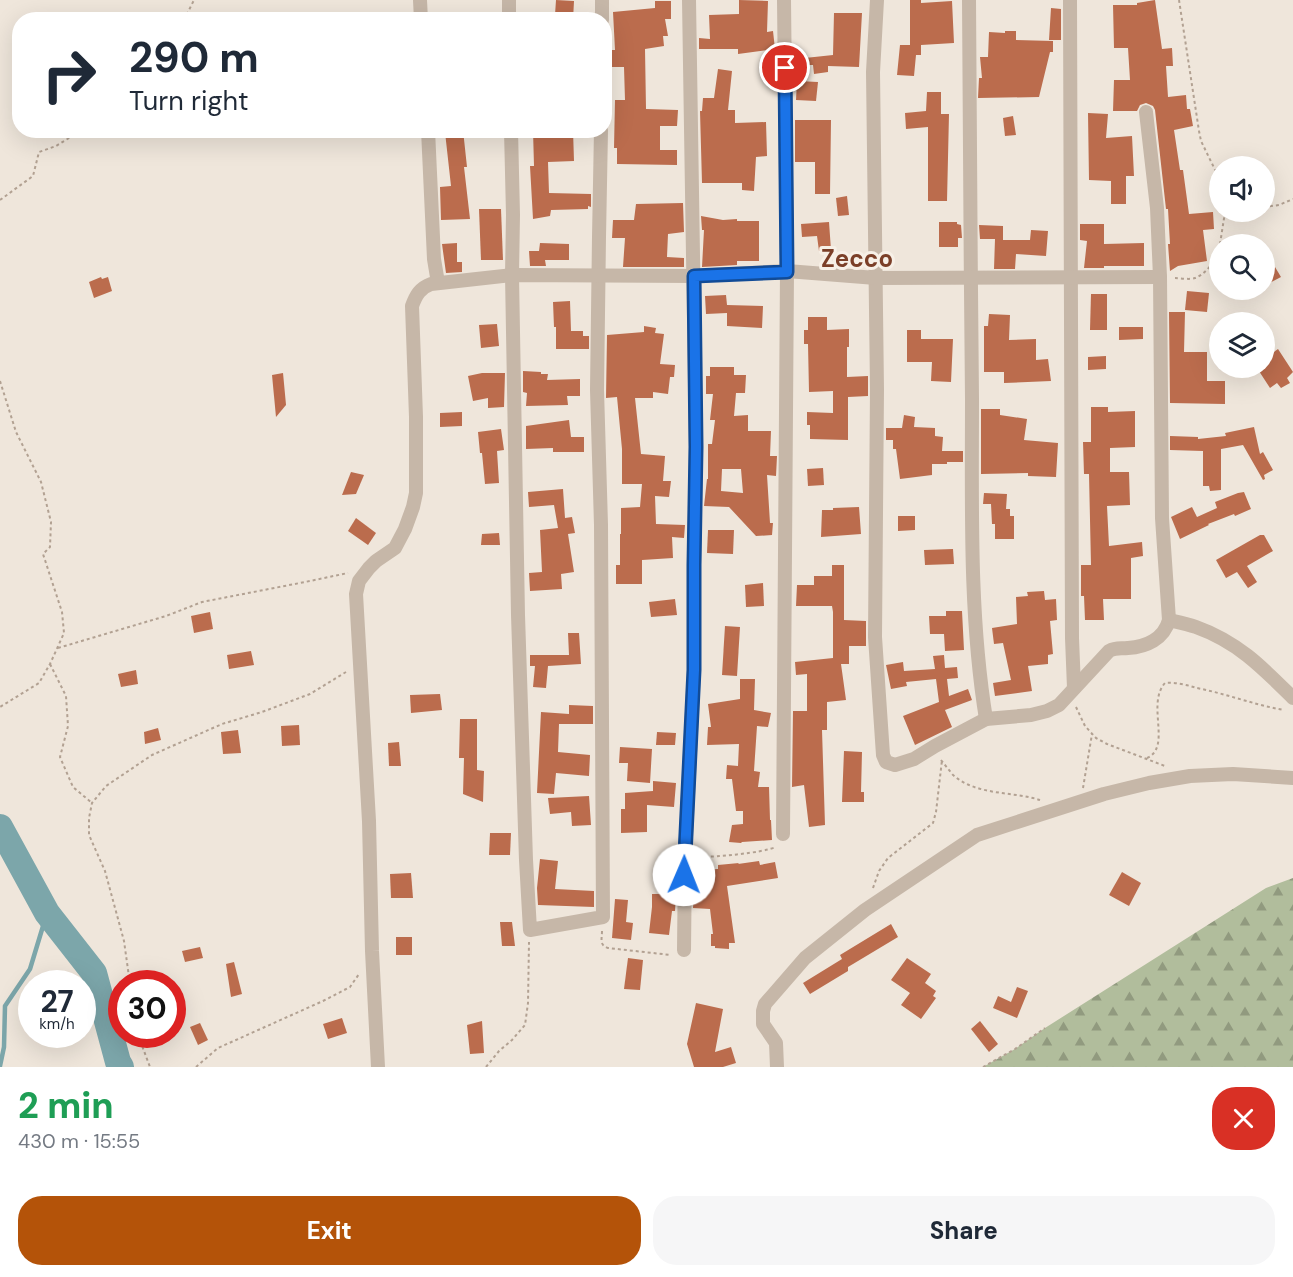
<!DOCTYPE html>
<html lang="en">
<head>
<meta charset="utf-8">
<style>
	:root { --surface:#fff; --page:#f6f6f7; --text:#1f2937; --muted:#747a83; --accent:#b45309 }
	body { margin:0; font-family:"DM Sans",sans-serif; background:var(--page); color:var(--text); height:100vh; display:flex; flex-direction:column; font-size:22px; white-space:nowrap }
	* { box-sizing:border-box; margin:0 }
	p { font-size:20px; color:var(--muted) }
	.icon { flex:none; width:33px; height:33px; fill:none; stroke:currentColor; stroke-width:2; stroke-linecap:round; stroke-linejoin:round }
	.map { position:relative; height:1067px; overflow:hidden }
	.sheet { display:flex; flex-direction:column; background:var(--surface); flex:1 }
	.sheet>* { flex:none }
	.hud { position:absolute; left:12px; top:12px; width:600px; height:126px; border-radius:24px; box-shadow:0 6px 24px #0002; background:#fff; color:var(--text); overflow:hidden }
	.fabs { position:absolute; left:1209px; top:156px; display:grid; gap:12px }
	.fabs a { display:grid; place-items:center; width:66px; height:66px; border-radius:50%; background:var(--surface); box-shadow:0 6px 24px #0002; font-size:30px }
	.speed { position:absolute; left:18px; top:970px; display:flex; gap:12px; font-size:30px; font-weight:700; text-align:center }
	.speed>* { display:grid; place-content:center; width:78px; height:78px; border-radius:50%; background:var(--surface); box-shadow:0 6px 24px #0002; line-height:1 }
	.speed small { font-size:15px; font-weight:400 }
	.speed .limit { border:9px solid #d22; background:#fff; color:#111 }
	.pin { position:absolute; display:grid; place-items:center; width:51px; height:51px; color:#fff; margin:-26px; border:3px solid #fff; border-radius:50%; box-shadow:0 2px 6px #0007 }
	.me { position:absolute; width:66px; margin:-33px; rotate:1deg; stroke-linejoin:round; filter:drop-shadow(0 0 4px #0008) }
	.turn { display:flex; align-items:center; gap:21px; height:126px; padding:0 18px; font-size:27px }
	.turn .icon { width:78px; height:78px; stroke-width:2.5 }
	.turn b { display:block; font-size:42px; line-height:51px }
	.round { display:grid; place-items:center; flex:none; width:63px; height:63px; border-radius:24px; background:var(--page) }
	.headline { display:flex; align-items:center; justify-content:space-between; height:102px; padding:0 18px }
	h1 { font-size:36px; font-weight:800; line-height:45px; color:#1e9e55 }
	.action { display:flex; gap:12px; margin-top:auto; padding:12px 18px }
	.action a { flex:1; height:69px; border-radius:24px; background:var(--accent); color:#fff; font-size:24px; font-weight:800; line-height:69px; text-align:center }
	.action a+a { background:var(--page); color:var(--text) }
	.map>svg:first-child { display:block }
</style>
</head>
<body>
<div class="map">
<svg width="1293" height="1067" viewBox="0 0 1293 1067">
	<defs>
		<pattern id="forest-firs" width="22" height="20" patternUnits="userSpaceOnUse" patternTransform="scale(1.5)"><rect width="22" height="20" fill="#b1bd9c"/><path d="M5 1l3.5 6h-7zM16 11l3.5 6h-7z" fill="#919a7f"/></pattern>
	</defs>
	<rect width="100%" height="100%" fill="#efe6db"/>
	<path fill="url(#forest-firs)" d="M1293,878v189h-310l32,-18 30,-21 221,-140z"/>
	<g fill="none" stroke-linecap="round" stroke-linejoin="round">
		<path stroke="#7ca6aa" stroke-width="4.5" d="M0,1066l4,-19 1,-41 25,-37 17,-56"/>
		<path stroke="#7ca6aa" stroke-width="26" d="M0,827l47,86 47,60 24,89 3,5"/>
	</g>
	<g fill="#bb6c4d" fill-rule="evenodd">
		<path d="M556,0l18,1 -1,19h-15l1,-4 -4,-1z"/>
		<path d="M739,0l29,1 -1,31 6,-1 2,18 -37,5v-5h-39v-11l11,1 -1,-24 30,-1z"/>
		<path d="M910,0h11v3l31,-2 2,42 -33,2v10h-5l-2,21 -17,-1 3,-30h10z"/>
		<path d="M1155,0l7,49 10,-1 1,18h-7l2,31 18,-2 1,14h3l3,17 -19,4 6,40h3l6,44 24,-2 1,17 -11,1 4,31 -29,5 -8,5 -2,-27h2l-2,-35h-2l-11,-99 -2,-4 -7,-3 -6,2 -3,6h-24l1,-31h16l-2,-32h-14l-1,-43h24v-2z"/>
		<path d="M655,1h16v18h-6l3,17h-5l1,10 -19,3 1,60 32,1 -1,16h-17v24h17v15l-60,-1v-16h-3l1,-48h10l-1,-33h-14v-17h5l-2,-38 42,-4z"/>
		<path d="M1051,8l10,1v31h-12z"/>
		<path d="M834,13h28l-3,54 -31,-1v6l-14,2 -1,-9h-8v-7l28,-3z"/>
		<path d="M1005,31h11v9l37,1v11h-3l-11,45 -61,1 1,-20h3l-2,-21h8l1,-25 16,1z"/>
		<path d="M718,69l14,2 -4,39h7v13l31,-1 1,34 -11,1 -2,34 -12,-1v-7h-40l-2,-72h2l1,-13h11z"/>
		<path d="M797,81l21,1 -2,19 -20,-1z"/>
		<path d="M927,92h14v22h8l-2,87h-19v-74l-22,2 -1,-16 21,-2z"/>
		<path d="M1088,113l20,1 -2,24 26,-2 2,40h-8v28h-15v-23l-22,-1z"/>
		<path d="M1013,116l3,19 -11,1 -2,-18z"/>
		<path d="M795,120h36l-1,74h-15v-32h-20z"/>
		<path d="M463,130l4,37h-3l6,52 -29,1 -1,-33 11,-1 -6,-54z"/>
		<path d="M533,130h40l1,31 -26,1 1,31 42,1v13l-3,-1v3l-37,1 -1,6 -17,3 -3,-53h4z"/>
		<path d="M847,196l2,19 -11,1 -2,-18z"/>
		<path d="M683,203l1,29 -16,2 -1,23 17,1v9h-61l2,-29h-13l1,-18h21l2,-16z"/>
		<path d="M479,209h22l2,51h-22z"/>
		<path d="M701,216l22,4 14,-1v2h22v40h-22v4l-35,2 2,-37h-2z"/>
		<path d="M829,222l2,28 -12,1 -2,-15 -15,1 -1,-13z"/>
		<path d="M939,222h18v2l4,1 1,13h-4v9h-19z"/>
		<path d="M1080,224h24v20l40,-1v23h-40v2h-20l3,-27 -7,-1z"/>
		<path d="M979,225l24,1v14h27l1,-10 17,1 -2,25 -30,-2 -1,15h-21l1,-30h-15z"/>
		<path d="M457,243v19h5v10l-16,1 -4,-29z"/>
		<path d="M540,243l29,1v16h-24l1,6h-16l-1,-15h10z"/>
		<path d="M1272,262l9,15 -17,9v-20z"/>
		<path d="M101,277l1,2 6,-2 4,14 -18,7 -5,-16z"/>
		<path d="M1187,291l22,2 -2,19 -22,-2z"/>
		<path d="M1091,294h16v36h-17z"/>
		<path d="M726,295l1,10 36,1 -1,22 -35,-2v-13l-21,1 -1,-18z"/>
		<path d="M570,301l1,30h12v5h6v13h-33v-22h-2l-1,-25z"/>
		<path d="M1169,312h16l-1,40h23v29h18v23l-55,-1z"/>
		<path d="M989,314l21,1 -1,25 27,-1v21l12,-1 3,22 -47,2v-11h-20v-46h4z"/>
		<path d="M808,317h19v13l22,-1v18h-2v30l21,-1v20l-20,1v43l-38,-1v-14h-3v-13l26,1v-22l-24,1 -1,-48h-4v-14h4z"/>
		<path d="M497,324l2,22 -18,2 -2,-23z"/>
		<path d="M644,326l12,2 -1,5 9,1 -4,30 15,1 -1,12h-4l-2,17 -15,-2v6h-18l6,56 24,2 -2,25h8l-2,16 -14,-1 1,28 29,1 -1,13 -12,-1 1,21 -31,2v24h-26v-19h4v-31h1v-26l19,-1 2,-23h-20v-35l-5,-52 -11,1 1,-63 37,-3z"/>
		<path d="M1119,327h24v12l-24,1z"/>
		<path d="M907,330h14v9h32l-2,43 -20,-1 1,-19h-25z"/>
		<path d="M1264,343l7,11 7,-5 15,23 -6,6 3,5 -9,5 -4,-5 -7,5 -13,-20h7z"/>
		<path d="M1106,356v13l-18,1v-13z"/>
		<path d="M710,367h24v8h12l-1,18h-9l-2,23 14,-1v16h23l-1,25h7l-1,20 -9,-1 3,48h3l-1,12 -16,1 -27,-29 -25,-1 3,-27h1v-35h4l3,-24h-5l3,-26h-7v-18h4zM722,469h19l2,24 -22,-2z"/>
		<path d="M523,371l18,1v2h7l-1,6 33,-1v17h-13l1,9 -42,1 1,-13 -4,-1z"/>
		<path d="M283,373l3,32 -10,12 -4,-42z"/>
		<path d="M482,373h23l-1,34 -16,1v-10l-15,3 -5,-25z"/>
		<path d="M1091,407h17v5l27,-1v36l-25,1v24h19l1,33 -23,1 2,40 33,-4 1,14 -12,2v41h-28l1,21h-19l-1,-24h-3v-31h10l-2,-91h-5l-1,-32h8z"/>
		<path d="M981,409h19v6l27,4 -3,21 34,3 -2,34 -28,-1v-3l-47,1z"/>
		<path d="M462,412v14l-22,1v-14z"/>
		<path d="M904,415l11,2 -1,10 21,1v8l8,1 -1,14h21v11h-16v2h-15v11l-32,4 -4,-30h-3v-9h-7v-12h16z"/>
		<path d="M569,420l2,17h13v15h-31v-4l-27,1v-23z"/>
		<path d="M1254,427l6,27 3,-2 10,18 -9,5 1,4 -2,1 -20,-35 -22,4v41l-11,1 -1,-5h-6v-35l-33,-1v-14l28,1v2l28,-3 -1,-3z"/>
		<path d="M501,429l3,21 -7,1 2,32 -14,1 -3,-31h-2l-2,-21z"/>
		<path d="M823,468l1,17 -16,1 -1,-17z"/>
		<path d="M351,472l13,3 -8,19 -14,1z"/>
		<path d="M563,489l2,29 7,-1 3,16 -7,1 6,38 -13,2 1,15 -32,2 -1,-18 13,-1 -2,-42 18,-2 -4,-23 -25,2 -1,-15z"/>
		<path d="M1244,492l7,17 -16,7 -1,-2 -26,10 1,1 -29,14 -9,-22 21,-10 5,10 20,-9 -2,-6 23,-9z"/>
		<path d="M984,493l23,1 -1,15h4v7h4v23h-19v-15h-3l-1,-20h-8z"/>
		<path d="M859,507l2,27 -40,3 1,-27h11v-2z"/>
		<path d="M898,516h17v14l-17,1z"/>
		<path d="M356,518l20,15 -8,12 -20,-14z"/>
		<path d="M708,530h26l-1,24 -26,-1z"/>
		<path d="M499,533l1,12h-19l1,-11z"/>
		<path d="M1260,535h4l9,16 -26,15 10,16 -9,6 -11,-16 -11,6 -10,-18z"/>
		<path d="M953,549l1,15 -29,1 -1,-15z"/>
		<path d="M832,565h12v55l22,1v25h-17v18h-8l5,36 -19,2v28h-5l3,95 -16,2 -5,-42 -12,2 1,-76h14v-37l-11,1 -1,-13 38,-4v-46l-1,-6h-36l1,-21h17v-9h18z"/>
		<path d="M763,583l1,23 -18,1 -1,-22z"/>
		<path d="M1044,591l1,9 11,-1 1,21 -7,1 3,33 -5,1v9l-20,2 4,25 -37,5 -2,-13 18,-3 -8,-37 -9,1 -2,-16 25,-4 -1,-27 12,-1 -1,-4z"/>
		<path d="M675,599l2,16 -26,2 -2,-15z"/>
		<path d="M946,611h16l2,39 -19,1 -1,-17h-14l-1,-18h17z"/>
		<path d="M210,612l3,17 -19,4 -3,-17z"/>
		<path d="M725,626l15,1 -3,49 -15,-1z"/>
		<path d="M568,633h11l2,31 -33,2 -2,22 -13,-1 2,-21h-5v-11h39z"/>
		<path d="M251,651l3,14 -25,4 -2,-14z"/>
		<path d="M944,655l1,13 12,-1 1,11 -11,1 2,17 19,-7 4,11 -27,10 7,17 -37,18 -12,-29 36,-14 -3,-23 -30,3 1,4 -16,3 -5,-24 17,-3 1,9 31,-2 -2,-13z"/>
		<path d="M136,670l2,14 -17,3 -3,-13z"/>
		<path d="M740,679h15l-1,31 17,3 -3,14 -11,-1 -3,45 6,1 -2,15h11l1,33h1l1,20 -30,2 -1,1 -12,-1 3,-17 11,-1v-13h-7l-4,-32h-6l1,-14 11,1 1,-22 -32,1 1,-18h3l-3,-23 32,-5z"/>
		<path d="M440,694l2,16 -31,3 -1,-18z"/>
		<path d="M569,705l24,1v18h-34l-1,28 32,3 -1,21 -33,-3 -2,21 -17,-1 4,-81 28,2z"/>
		<path d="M460,719h17v51l7,1 -1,31 -20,-8 1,-36h-5z"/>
		<path d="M299,725l1,20 -18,1 -1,-20z"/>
		<path d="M158,728l3,12 -16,4 -1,-12z"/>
		<path d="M238,730l3,23 -18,1 -2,-22z"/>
		<path d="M657,732l19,1 -1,12h-19z"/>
		<path d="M399,742l2,24h-12l-1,-23z"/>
		<path d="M620,747l32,2 -2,34 -23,-2 1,-18h-9z"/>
		<path d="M844,751l18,1 -1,40h3v10h-22z"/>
		<path d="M653,781l23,2 -2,24 -27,-2v27l-26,1v-24h4v-16l28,-2z"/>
		<path d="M589,796l2,29 -19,1 -1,-14 -21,2 -2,-16z"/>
		<path d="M490,833h21l-1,22h-21z"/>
		<path d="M540,859l18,2 -3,28 39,2v16l-56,-2 -1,-17z"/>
		<path d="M759,861l1,4 15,-3 3,16 -51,8 8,57h-6v6l-14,-1v-2h-4v-12h2l-3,-25 -17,-1 1,-16h4l-2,-22 22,-1v-4l21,-2 -1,1z"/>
		<path d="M1122,872l19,11 -12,23 -20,-11z"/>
		<path d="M411,873l2,25h-22l-1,-24z"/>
		<path d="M652,894h24l-1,17h-3l-3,24 -20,-2 3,-26z"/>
		<path d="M615,899l13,1 -2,22 7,1 -2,17 -19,-2z"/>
		<path d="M500,922h12l3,24h-13z"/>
		<path d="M891,924l7,13 -50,30v4l-38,23 -7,-11 39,-24 -2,-4z"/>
		<rect x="396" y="937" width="16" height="18"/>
		<path d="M200,947l3,11 -18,4 -3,-11z"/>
		<path d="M628,958l15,2 -3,30 -16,-1z"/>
		<path d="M907,958l24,16 -6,9 11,8 -3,5 3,2 -15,21 -20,-14 9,-12 -19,-13z"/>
		<path d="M234,962l8,32 -11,3 -5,-33z"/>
		<path d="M1017,987l11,4 -11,27 -24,-10 5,-12 13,6z"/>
		<path d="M696,1003l27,6 -8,43 16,-5 5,16 -13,4h-29l-7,-23z"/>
		<path d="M342,1018l5,15 -19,6 -5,-15z"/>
		<path d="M482,1021l2,32 -14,1 -3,-29z"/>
		<path d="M980,1021l18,23 -9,8 -18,-23z"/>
		<path d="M200,1023l8,17 -10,5 -8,-18z"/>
	</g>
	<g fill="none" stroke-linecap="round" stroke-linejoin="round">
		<g stroke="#b2a192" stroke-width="2" stroke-dasharray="3 3" stroke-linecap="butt">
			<path d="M1179,0l20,131 2,10 19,39"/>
			<path d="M184,20l10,-20"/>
			<path d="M0,200l33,-24 6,-24 17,-6 26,-16"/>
			<path d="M1264,207l15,-2 14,-6"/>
			<path d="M1220,244l5,-32"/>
			<path d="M1175,278c5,0 15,2 20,0 12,-4 22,-20 25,-31"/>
			<path d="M0,381l16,51 25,50 10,40 -1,25 -7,7 19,58 2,21 -14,31 -11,19 -39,24"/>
			<path d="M58,648l108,-32 36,-14 103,-20 43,-9"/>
			<path d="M50,664l16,32 2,30 -8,31 13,30 19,16"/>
			<path d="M1076,707l9,19 11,12 11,6 58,22"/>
			<path d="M1147,758c25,-11 -1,-54 18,-75 11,-1 22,2 32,5 30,6 58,17 87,22"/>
			<path d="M941,760c4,5 8,10 12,15 24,21 59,16 87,25"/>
			<path d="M1083,788l9,-54"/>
			<path d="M699,857c17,0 63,-4 77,-10"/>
			<path d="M873,888l6,-17 9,-13 45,-35 3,-11 6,-52"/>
			<path d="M602,931c0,8 -3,14 6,17l63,7"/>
			<path d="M130,984l-6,-43 -19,-70 -16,-36v-17l3,-15 14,-17 46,-31 70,-31 40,-12 48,-18 36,-22"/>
			<path d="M139,1035l2,8 9,24"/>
			<path d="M196,1067l22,-19 105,-47 27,-14 9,-13"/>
			<path d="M486,1067l13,-16 13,-11 13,-15 3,-22 1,-61"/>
			<path d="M983,1067l32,-18 30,-21"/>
		</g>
		<g stroke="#c6b7a8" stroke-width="14">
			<path d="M420,0l1,20"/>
			<path d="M509,0v20"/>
			<path d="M602,0v20"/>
			<path d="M877,0l-4,72 4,317 -2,248 8,118 3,7 9,3 19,-6 21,-13 51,-27 45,-4 16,-4 12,-6 50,-54c7,-4 12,-2 19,-3 18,-1 36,-9 41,-28l-7,-102 -2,-241 -3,-69 -11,-96"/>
			<path d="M969,0c0,133 2,266 3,399 0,105 -3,216 14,320"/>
			<path d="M1070,0l2,638 2,50"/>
			<path d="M428,130l6,129 4,24"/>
			<path d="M511,130l2,85 -1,60 6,340 8,245 4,70 73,-13 -2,-392 -4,-135 2,-153 2,-107"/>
			<path d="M1169,620c9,2 19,4 27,7 42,15 67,41 97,71"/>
			<path d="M783,834l4,-563 -3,-271"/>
			<path d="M684,950l1,-93 9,-187v-105l2,-118 -7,-447"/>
			<path d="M378,1067l-6,-116 -3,-130 -13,-227 3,-13 10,-13 7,-7 19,-13 10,-19 8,-22 3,-14v-76l-4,-111c4,-11 8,-18 19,-22l81,-9 182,1 93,-5 89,7 284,-1"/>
			<path d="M777,1067l-1,-24 -13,-19v-13l2,-7 7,-8 33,-38 60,-48 112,-75 127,-41 45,-11 41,-7 43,-2 60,4"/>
		</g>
	</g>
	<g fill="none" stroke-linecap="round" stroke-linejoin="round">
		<defs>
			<path id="route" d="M684,875l10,-205v-105l2,-118 -2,-171 93,-4 -2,-204"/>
		</defs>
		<use href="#route" stroke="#114b97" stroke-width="15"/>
		<use href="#route" stroke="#1a73e8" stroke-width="10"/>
	</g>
	<g text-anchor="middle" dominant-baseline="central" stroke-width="6" stroke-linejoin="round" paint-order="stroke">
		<g font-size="24" font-weight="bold" fill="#7b3f28" stroke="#f7f0e7">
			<text x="857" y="258">Zecco</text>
		</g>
	</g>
</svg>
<div class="fabs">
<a><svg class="icon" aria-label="sound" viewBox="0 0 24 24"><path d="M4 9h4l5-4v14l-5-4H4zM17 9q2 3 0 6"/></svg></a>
<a><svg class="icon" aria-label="search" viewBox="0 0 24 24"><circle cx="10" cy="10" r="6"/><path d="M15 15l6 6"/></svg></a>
<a><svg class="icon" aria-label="layers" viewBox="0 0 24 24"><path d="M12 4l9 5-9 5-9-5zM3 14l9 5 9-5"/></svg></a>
</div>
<div class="speed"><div>27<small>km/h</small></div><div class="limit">30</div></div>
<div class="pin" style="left:785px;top:68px;background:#d93025"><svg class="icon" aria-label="arrive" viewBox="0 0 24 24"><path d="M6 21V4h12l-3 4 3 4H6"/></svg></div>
<svg class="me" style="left:684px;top:875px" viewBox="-20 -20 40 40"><circle r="19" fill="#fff"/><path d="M0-13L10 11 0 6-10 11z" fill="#1a73e8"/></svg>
<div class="hud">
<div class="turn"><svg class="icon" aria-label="right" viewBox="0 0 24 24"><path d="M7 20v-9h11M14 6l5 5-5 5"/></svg><div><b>290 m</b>Turn right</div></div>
</div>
</div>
<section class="sheet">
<div class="headline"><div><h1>2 min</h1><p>430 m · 15:55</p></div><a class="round" style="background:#d93025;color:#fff"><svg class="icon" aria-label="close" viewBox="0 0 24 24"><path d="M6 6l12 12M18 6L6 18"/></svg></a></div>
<div class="action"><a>Exit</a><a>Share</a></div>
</section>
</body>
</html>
